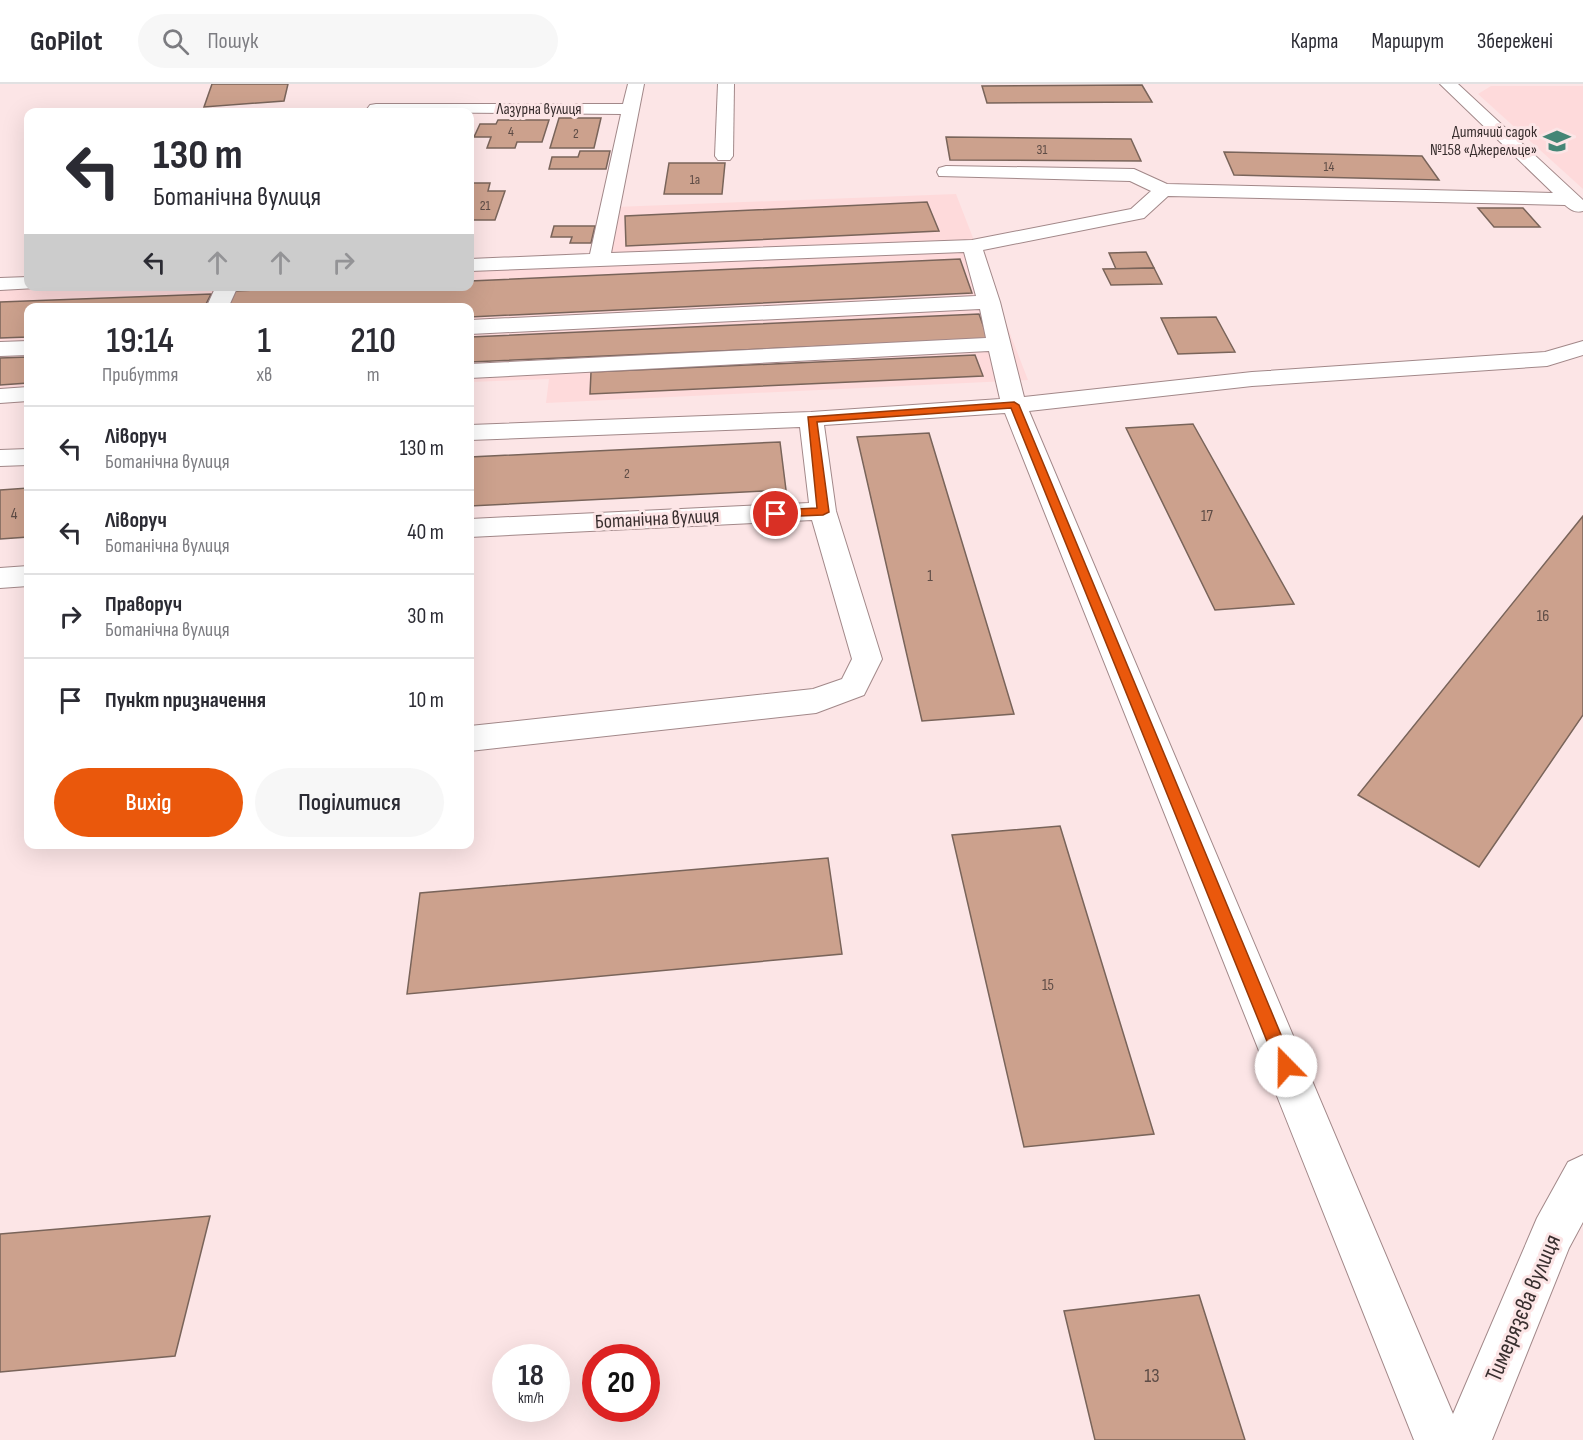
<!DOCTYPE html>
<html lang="uk">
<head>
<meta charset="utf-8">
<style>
	:root { --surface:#fff; --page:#f7f7f7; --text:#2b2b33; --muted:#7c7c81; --line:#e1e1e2; --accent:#ea580c }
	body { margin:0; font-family:"Sofia Sans Condensed",sans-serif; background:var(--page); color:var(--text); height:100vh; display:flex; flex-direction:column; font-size:22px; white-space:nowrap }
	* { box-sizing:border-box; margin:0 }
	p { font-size:20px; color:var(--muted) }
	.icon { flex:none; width:33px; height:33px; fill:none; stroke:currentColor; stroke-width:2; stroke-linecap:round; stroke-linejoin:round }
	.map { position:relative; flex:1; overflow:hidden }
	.panel { position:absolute; left:24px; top:219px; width:450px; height:546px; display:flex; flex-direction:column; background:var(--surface); border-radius:12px; box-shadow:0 6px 24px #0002 }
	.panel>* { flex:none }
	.top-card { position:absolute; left:24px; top:24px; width:450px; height:183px; border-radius:12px; box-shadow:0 6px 24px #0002; background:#fff; color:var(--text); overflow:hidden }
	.speed { position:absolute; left:492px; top:1260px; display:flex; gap:12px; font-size:30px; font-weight:700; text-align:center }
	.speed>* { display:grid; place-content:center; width:78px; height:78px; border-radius:50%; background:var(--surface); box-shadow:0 6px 24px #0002; line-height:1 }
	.speed small { font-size:15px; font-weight:400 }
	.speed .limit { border:9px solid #d22; background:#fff; color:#111 }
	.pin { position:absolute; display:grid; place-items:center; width:51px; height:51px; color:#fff; margin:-26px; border:3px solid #fff; border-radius:50%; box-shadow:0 2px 6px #0007 }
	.me { position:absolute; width:66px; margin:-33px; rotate:338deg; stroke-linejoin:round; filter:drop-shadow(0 0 4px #0008) }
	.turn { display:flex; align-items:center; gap:21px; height:126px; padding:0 30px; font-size:27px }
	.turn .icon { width:78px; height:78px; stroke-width:2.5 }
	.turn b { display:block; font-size:42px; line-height:51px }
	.lanes { display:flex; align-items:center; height:57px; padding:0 30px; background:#0003; justify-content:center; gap:30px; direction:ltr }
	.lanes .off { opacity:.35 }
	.eta { display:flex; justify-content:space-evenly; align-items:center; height:102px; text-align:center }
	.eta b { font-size:36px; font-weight:600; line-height:42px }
	.action { display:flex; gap:12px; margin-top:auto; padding:12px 30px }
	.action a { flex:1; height:69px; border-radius:36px; background:var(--accent); color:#fff; font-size:24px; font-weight:600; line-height:69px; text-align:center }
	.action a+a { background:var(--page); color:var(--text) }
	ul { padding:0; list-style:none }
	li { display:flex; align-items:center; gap:18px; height:84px; padding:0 30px; border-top:2px solid var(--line) }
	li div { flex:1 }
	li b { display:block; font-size:22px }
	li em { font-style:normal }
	header { display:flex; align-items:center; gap:36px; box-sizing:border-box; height:84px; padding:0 30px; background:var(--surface); border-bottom:2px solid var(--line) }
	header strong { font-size:28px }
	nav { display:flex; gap:33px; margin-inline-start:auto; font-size:21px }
	.search { width:420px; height:54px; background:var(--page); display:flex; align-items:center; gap:15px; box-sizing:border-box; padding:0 21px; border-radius:33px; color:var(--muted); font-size:22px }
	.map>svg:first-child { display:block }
</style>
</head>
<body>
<header>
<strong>GoPilot</strong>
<div class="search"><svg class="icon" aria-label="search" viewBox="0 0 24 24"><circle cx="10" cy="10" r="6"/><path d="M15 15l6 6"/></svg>Пошук</div>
<nav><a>Карта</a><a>Маршрут</a><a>Збережені</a></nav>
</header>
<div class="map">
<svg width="1583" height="1356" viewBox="0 0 1583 1356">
	<rect width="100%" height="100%" fill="#fce5e6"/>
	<g fill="#fedadb">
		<path d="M1491,2h92v103l-105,-95z"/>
		<path d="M956,110l72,186 -482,23 3,-24 -79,3v-74h-442v94l-28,2v-117l470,-1v-17l138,-5 7,-57z"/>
	</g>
	<g fill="#cca18d" stroke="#79645a" stroke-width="1.5">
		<path d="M212,0h76l-4,17 -80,6z"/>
		<path d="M1142,1l10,17 -165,1 -5,-17z"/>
		<path d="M559,34h42l-7,30h-44z"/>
		<path d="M498,36h51l-7,22h-25l-2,6h-28l4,-11h-17l6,-13h16z"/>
		<path d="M946,53l185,2 10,22 -191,-1z"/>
		<path d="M580,67h30l-4,18h-57l3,-12h26z"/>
		<path d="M1224,68l198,4 17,24 -205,-5z"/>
		<path d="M669,79h56l-3,31h-58z"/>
		<path d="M470,99h20l-2,8h17l-10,29h-25z"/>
		<path d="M927,118l12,29 -313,15 -1,-30z"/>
		<path d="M1478,124h45l17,19h-46z"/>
		<path d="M554,142h41l-4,17h-21l2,-6h-21z"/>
		<path d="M1146,168l8,16 -38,1 -7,-16z"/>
		<path d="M960,175l12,34 -502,24v-9h-243l7,-17 109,-5h127v-5z"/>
		<path d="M1154,184l8,16 -51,1 -8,-16z"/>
		<path d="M211,210l-7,14h-176v29l-28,1v-36z"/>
		<path d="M979,230l9,25 -518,23v-25z"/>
		<path d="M1216,233l19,35 -57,2 -17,-36z"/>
		<path d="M975,271l8,21 -393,18 1,-22z"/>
		<path d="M28,273v26l-28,2v-27z"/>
		<path d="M1193,340l101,180 -79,6 -89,-182z"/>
		<path d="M929,349l85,281 -92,7 -65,-284z"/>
		<path d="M780,358l6,48 -316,16v-49z"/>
		<path d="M28,404v49l-28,2v-49z"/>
		<path d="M1583,432v199l-104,152 -121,-72z"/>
		<path d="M1060,742l94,308 -130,13 -72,-312z"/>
		<path d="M828,774l14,96 -435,40 13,-101z"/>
		<path d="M210,1132l-35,140 -175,16v-138z"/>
		<path d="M1199,1211l46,145h-150l-31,-129z"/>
	</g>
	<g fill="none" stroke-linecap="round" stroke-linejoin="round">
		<defs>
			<g id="minor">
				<path d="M628,0h16l-33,169 361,-13 159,-31 20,-18 -21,-10 -191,-5 -2,-4 2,-4 7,-2 188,3 33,15 386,9 -113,-109h18l125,116v11c-8,2 -12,-1 -18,-6l-397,-9 -24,22 -161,32 17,52 24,95 228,-25 293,-20 38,-11v14l-36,11 -295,20 -223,25 424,1003 84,-196 31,-56 15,-7v67l-14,26 -77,192h-78l-409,-1027 -181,12 12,86 46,148 -18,36 -48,18 -346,38v-25l343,-37 29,-10 10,-20 -40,-139 -342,17v-18l339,-16 -9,-76 -330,13v-15l341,-13 189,-13 -11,-48 -519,27v-14l516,-26 -6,-29 -510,25v-14l506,-24 -12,-44 -494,19v-12l120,-5 31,-140 -251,-2 -3,-3 3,-4 6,-1h247z"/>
				<path d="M718,0h16l-1,72 -3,4h-12l-3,-4z"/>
				<path d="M28,193v9l8,2 -36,2v-12z"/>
				<path d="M216,202h22l-10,22h-22z"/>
				<path d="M28,257v14l-28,1v-14z"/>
				<path d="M28,303v14l-28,2v-14z"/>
				<path d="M28,365v16l-28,1v-16z"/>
				<path d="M28,482v20l-28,2v-20z"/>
			</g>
		</defs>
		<use href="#minor" stroke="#a28889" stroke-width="2"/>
		<use href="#minor" fill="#fff" fill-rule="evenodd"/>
	</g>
	<path fill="#ea580c" stroke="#983908" stroke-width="1.5" d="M1014,318l5,3 275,661 -3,5 -5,3 -6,-3 -3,-5 -266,-658 -194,14 12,90 -6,3 -47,2 -5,-3 5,-4 41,-2 -9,-91z"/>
	<defs>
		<symbol id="school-bare" viewBox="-9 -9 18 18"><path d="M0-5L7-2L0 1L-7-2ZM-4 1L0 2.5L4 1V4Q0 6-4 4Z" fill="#458676" stroke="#fce5e6" stroke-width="2.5" paint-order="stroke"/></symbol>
	</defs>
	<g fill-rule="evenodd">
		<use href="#school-bare" x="1538" y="38" width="38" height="38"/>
	</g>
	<g text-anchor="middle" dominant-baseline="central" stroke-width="6" stroke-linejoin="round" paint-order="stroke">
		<g font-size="14" fill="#5e4c46">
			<text x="511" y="47">4</text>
			<text x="576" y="49">2</text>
			<text x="1042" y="65">31</text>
			<text x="1329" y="82">14</text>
			<text x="695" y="95">1а</text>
			<text x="485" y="121">21</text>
			<text x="627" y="389">2</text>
		</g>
		<g font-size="16" fill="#392f2f" stroke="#fce5e6">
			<text x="539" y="25">Лазурна вулиця</text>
		</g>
		<g font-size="16" fill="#392f2f" stroke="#fce5e6" text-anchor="end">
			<text x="1537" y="48">Дитячий садок<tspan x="1537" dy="18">№158 «Джерельце»</tspan></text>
		</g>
		<g font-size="16" fill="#5e4c46">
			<text x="14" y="430">4</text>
			<text x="1207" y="432">17</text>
			<text x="930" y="492">1</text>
			<text x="1543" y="532">16</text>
			<text x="1048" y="901">15</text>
		</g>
		<g font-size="20" fill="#392f2f" stroke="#fce5e6">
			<text transform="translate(657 435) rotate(-3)">Ботанічна вулиця</text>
		</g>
		<g font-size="20" fill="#5e4c46">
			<text x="1152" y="1292">13</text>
		</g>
		<g font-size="24" fill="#392f2f" stroke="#fce5e6">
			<text transform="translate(1523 1224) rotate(-67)">Тимерязєва вулиця</text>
		</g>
	</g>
</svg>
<div class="speed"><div>18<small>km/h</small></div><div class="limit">20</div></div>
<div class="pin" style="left:776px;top:430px;background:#d93025"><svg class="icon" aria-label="arrive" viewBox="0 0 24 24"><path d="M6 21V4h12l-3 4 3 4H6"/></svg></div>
<svg class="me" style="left:1286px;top:982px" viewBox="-20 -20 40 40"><circle r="19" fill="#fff"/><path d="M0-13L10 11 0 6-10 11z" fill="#ea580c"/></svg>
<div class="top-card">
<div class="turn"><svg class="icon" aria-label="left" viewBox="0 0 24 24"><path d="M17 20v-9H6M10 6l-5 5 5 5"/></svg><div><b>130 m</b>Ботанічна вулиця</div></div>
<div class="lanes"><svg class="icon" aria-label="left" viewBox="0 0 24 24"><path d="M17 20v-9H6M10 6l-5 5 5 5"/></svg><svg class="icon off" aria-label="ahead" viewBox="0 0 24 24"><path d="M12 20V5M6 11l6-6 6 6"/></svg><svg class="icon off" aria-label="ahead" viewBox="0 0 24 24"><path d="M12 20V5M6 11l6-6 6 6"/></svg><svg class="icon off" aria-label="right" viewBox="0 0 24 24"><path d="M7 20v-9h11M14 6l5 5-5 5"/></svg></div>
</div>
<section class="panel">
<div class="eta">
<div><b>19:14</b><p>Прибуття</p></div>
<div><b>1</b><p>хв</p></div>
<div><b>210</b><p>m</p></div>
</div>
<ul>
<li><svg class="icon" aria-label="left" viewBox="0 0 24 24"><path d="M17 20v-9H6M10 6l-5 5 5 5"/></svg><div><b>Ліворуч</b><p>Ботанічна вулиця</p></div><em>130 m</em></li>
<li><svg class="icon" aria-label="left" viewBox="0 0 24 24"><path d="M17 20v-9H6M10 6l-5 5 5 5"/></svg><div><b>Ліворуч</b><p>Ботанічна вулиця</p></div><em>40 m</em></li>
<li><svg class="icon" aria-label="right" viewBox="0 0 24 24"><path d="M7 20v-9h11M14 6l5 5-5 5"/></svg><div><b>Праворуч</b><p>Ботанічна вулиця</p></div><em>30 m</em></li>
<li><svg class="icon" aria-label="arrive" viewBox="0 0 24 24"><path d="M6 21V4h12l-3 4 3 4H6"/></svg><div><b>Пункт призначення</b></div><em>10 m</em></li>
</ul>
<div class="action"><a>Вихід</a><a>Поділитися</a></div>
</section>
</div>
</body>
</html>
